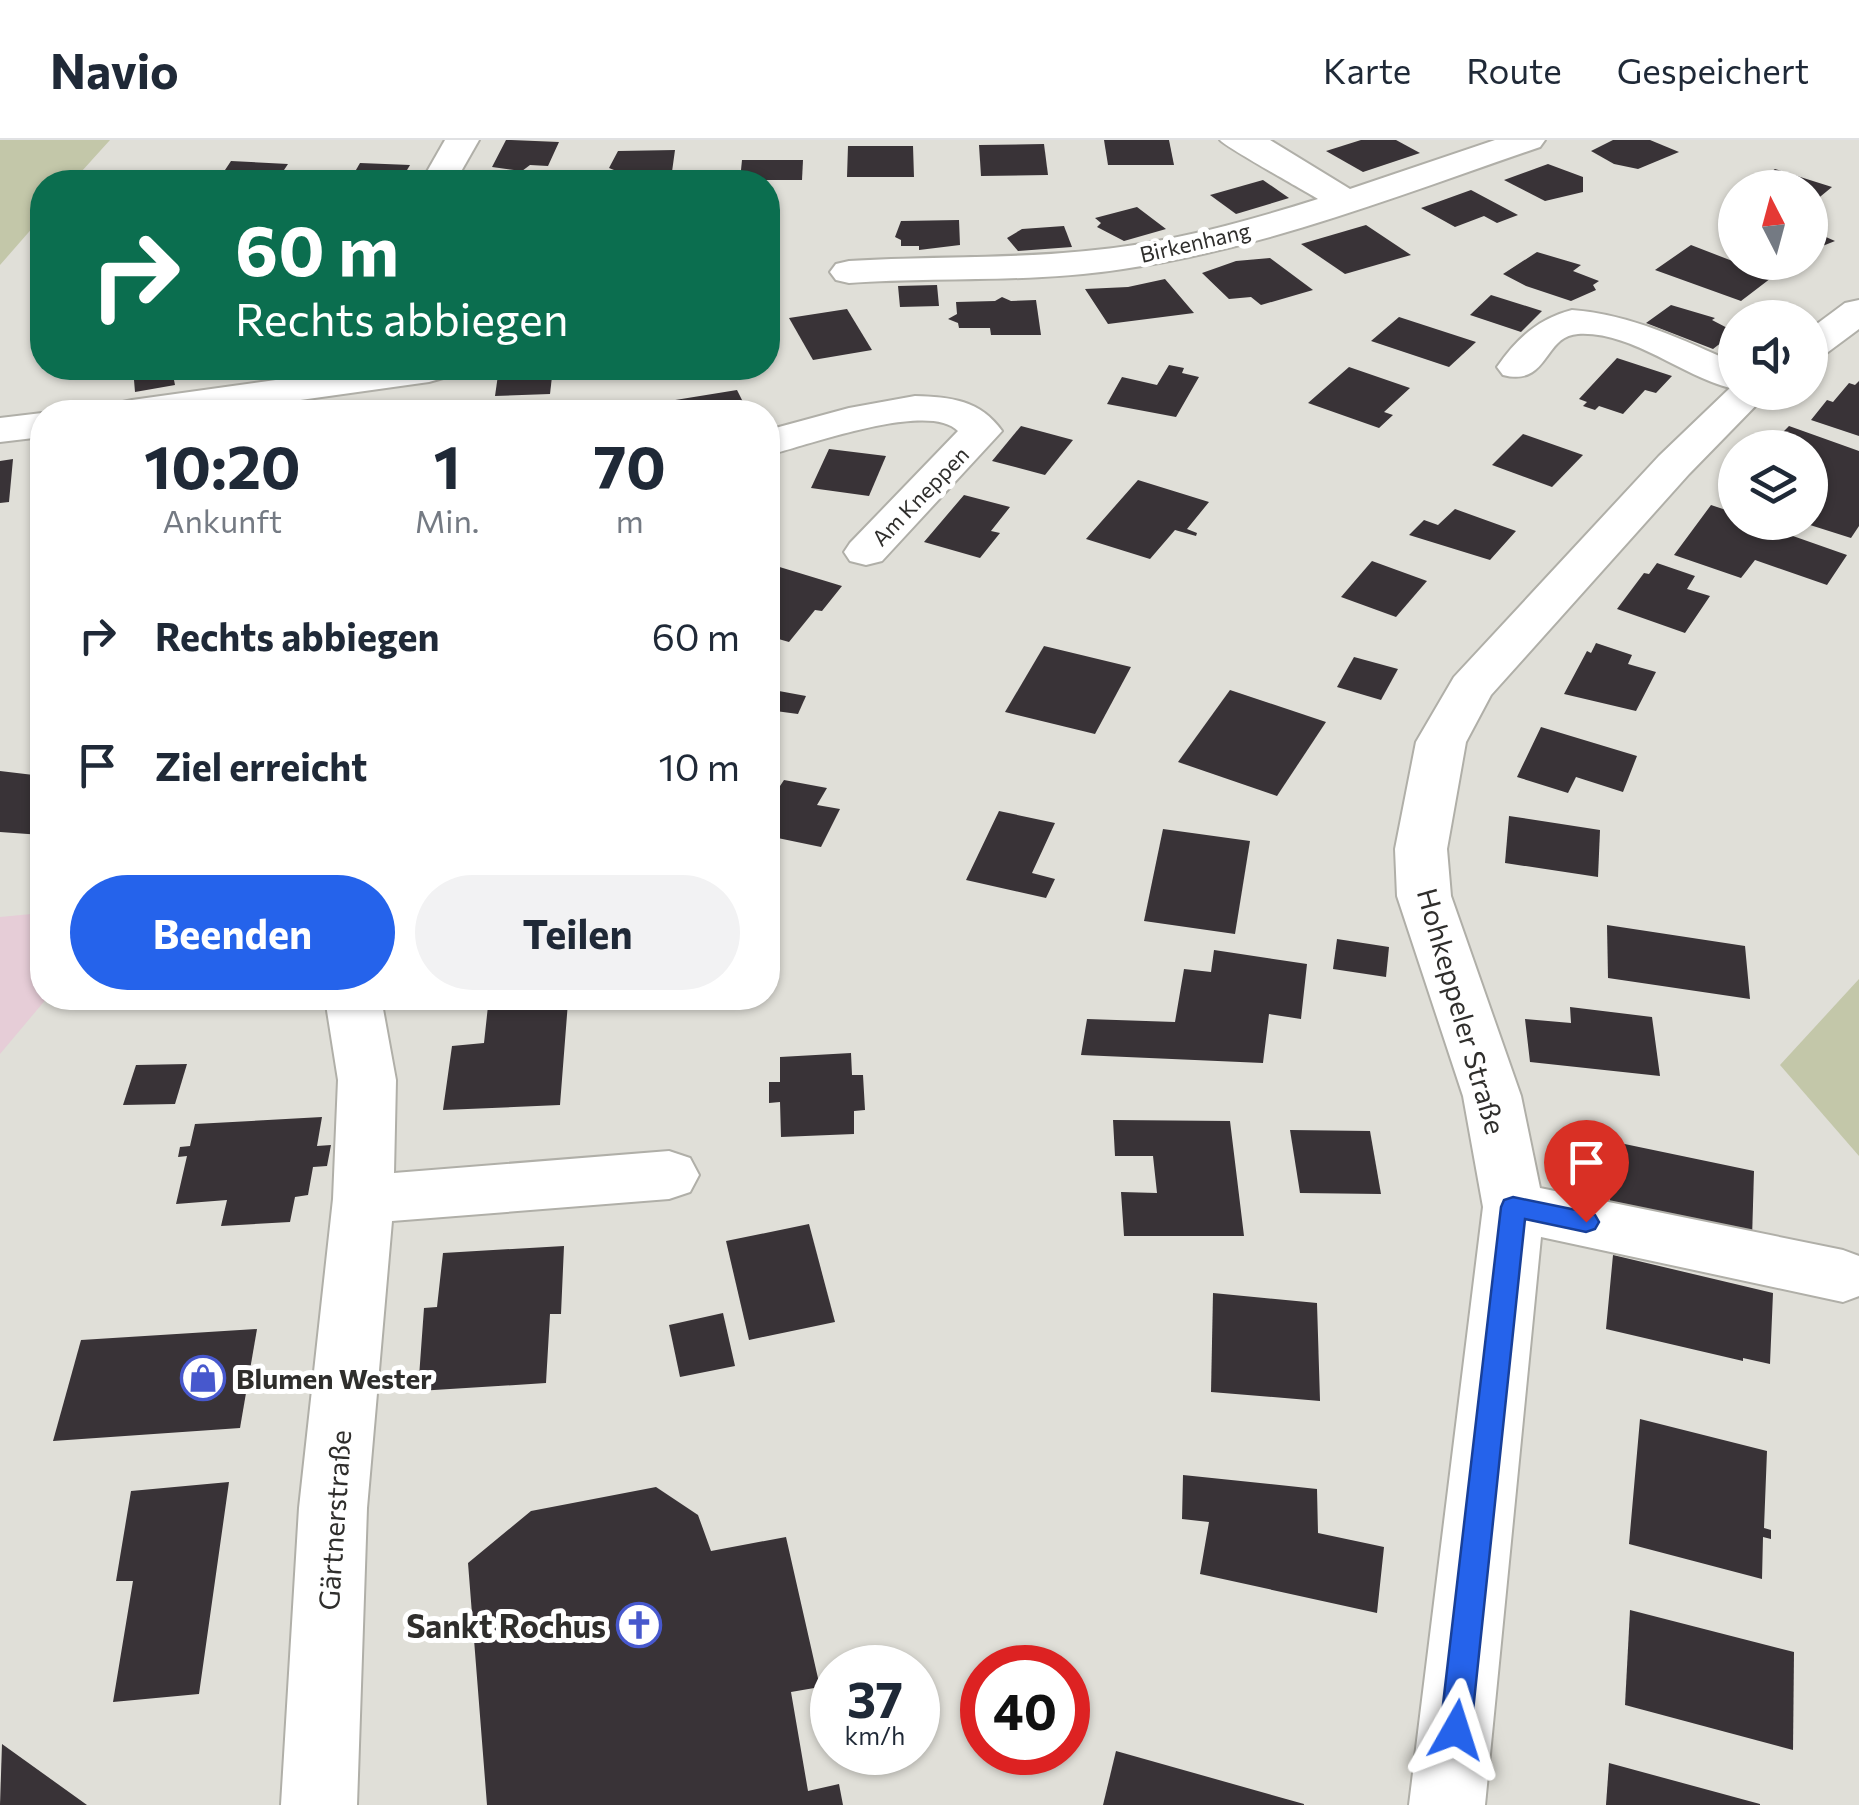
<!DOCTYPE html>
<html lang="de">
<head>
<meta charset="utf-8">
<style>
	:root { --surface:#fff; --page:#f2f2f3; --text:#1f2937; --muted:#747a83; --line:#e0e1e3; --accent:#2563eb }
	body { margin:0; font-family:Commissioner,sans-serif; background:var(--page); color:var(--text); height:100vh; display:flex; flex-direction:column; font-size:38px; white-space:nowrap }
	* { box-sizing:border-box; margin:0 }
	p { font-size:32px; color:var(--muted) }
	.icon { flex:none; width:55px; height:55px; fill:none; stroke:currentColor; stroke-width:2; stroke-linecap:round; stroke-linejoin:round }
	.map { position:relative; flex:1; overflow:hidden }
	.drawer { position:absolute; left:30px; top:260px; width:750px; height:610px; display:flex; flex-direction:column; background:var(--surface); border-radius:40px; box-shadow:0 2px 8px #0004 }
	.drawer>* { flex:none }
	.banner { position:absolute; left:30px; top:30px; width:750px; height:210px; border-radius:40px; box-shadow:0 2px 8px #0004; background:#0b6e4f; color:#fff; overflow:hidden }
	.needle { width:65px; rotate:354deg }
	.tools { position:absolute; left:1718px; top:30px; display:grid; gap:20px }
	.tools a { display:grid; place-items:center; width:110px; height:110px; border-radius:50%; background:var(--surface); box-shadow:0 2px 8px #0004; font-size:50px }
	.speed { position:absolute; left:810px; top:1505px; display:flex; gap:20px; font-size:50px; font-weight:700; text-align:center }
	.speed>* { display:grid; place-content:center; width:130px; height:130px; border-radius:50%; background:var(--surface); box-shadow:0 2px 8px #0004; line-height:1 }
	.speed small { font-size:25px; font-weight:400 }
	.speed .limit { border:15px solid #d22; background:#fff; color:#111 }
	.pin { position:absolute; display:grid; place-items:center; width:85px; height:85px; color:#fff; margin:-102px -42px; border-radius:50% 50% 50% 0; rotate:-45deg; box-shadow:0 0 10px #0007 }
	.pin .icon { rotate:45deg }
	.me { position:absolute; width:110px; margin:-55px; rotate:6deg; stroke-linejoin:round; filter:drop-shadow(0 0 8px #0008) }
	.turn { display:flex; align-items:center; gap:35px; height:210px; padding:0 40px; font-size:45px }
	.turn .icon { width:130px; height:130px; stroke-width:2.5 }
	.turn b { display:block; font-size:70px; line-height:85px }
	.eta { display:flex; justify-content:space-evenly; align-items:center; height:170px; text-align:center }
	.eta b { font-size:60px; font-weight:700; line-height:70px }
	.cta { display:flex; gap:20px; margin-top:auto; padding:20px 40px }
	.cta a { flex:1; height:115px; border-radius:60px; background:var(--accent); color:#fff; font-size:40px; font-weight:700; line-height:115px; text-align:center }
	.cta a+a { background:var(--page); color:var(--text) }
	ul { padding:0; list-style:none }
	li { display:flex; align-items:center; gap:30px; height:130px; padding:0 40px }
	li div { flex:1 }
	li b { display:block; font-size:38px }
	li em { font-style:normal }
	header { display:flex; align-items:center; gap:60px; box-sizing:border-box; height:140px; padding:0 50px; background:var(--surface); border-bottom:2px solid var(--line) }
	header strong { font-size:48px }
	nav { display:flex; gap:55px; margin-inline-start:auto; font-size:35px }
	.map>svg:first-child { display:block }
</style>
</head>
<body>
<header>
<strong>Navio</strong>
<nav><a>Karte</a><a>Route</a><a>Gespeichert</a></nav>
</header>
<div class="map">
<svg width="1859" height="1665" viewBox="0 0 1859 1665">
	<rect width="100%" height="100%" fill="#e0dfd8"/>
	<path fill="#e6cdd7" d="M42,773v85h5l-47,56v-137z"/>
	<g fill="#c3c7a9">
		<path d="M0,0h110l-38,42h-30v35l-42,48z"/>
		<path d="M1859,839v177l-79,-91z"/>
	</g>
	<g fill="#393337">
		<path d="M506,0h5l48,2 -11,24 -18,-1 -8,6 -30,-4z"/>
		<path d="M1104,0h65l5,25h-66z"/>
		<path d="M1361,0h35l24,13 -57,19 -37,-21z"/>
		<path d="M1613,0h37l29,12 -41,17 -24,-5 -23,-13z"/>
		<path d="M1044,4l4,31 -67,1 -2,-31z"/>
		<path d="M848,6h65l1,31h-67z"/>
		<path d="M675,10l-4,29h-59l2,-9 -5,-2 9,-17z"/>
		<path d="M742,20h61l-1,20h-62z"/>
		<path d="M231,21l57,3 -12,18h-68l11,-3z"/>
		<path d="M360,23l50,2 -10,17h-51z"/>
		<path d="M1548,24l35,13v15l-38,9 -41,-21z"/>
		<path d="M1775,29l57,18 -22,18v-17l-57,-4z"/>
		<path d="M1263,40l26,18 -53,16 -26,-19z"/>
		<path d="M1471,50l47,25 -21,8 -13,-7 -29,11 -34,-19z"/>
		<path d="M1137,67l29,22 -42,12 -27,-14 4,-4 -6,-5z"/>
		<path d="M959,80l1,25 -41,5v-4h-18v-6l-6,-3 6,-16z"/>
		<path d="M1366,85l45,30 -66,19 -44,-30z"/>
		<path d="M1064,86l8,21 -54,4 -11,-13 15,-9z"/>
		<path d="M1810,90l25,11 -25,10z"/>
		<path d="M1691,105l44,17 40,13 -34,26 -86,-31z"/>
		<path d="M1537,112l44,13 -8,6 26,10 -6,4 3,5 -25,11 -45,-15 -23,-12z"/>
		<path d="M1270,118l43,32 -52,15 -10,-8 -22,2 -27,-26 34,-12z"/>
		<path d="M1165,139l29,34 -86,11 -23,-35 43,-2z"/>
		<path d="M937,145l2,21 -39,1 -2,-21z"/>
		<path d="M1491,155l51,16 -21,21 -51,-17z"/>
		<path d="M1002,157l9,4 25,-1 5,35h-50l-1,-7h-31l-1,-5 -10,-4 9,-5 -1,-12 39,-1z"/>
		<path d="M1671,165l44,13 -3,2 23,12 -22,17 -67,-26z"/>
		<path d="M847,169l25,41 -59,10 -24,-42z"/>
		<path d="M1399,177l77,25 -27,25 -78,-26z"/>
		<path d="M1617,218l55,18 -16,17 -11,-3 -22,24 -24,-8 -4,4 -12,-4 4,-4 -8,-3z"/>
		<path d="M1169,225l15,3 -2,5 17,4 -23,40 -69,-13 15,-27 35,8z"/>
		<path d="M1349,227l61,21 -26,24 9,3 -14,13 -71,-25z"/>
		<path d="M133,228h74v2l-34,5 2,10 -40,7z"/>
		<path d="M499,228h54l-3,26 -55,2z"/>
		<path d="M1859,241v55l-48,-16 16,-20 6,2 16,-19 6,2z"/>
		<path d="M737,250l11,22h-80l-5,-10z"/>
		<path d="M1021,286l52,14 -28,35 -53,-14z"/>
		<path d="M1789,286l70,25v75l-8,12 -41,-13 3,-26 -3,-1v-50h-43z"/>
		<path d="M1523,294l60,21 -31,32 -60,-22z"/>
		<path d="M829,309l57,7 -17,40 -58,-8z"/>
		<path d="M13,319l-4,43 -9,1v-42z"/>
		<path d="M1138,340l71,22 -22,27 10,4 -1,3 -21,-6 -25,29 -64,-20z"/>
		<path d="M964,355l46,12 -19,24 9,2 -20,25 -56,-16z"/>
		<path d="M1711,365l24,8v9h18l94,33 -20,30 -72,-25 -14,18 -67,-23z"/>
		<path d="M1455,369l61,22 -26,29 -81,-25 15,-15 14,5z"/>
		<path d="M1372,421l55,20 -31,36 -55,-20z"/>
		<path d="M1657,423l38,13 -8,13 23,7 -25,37 -68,-24 27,-36 5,1z"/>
		<path d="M773,425l69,21 -20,25 -7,-1 -26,32 -21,-6v-64z"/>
		<path d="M1596,503l36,12 -4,9 28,8 -20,39 -72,-17 23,-43 4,2z"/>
		<path d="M1044,506l87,21 -36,67 -90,-22z"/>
		<path d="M1354,517l44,12 -17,31 -44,-13z"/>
		<path d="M768,549l38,7 -8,18 -30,-4z"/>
		<path d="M1230,550l96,32 -49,74 -99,-34z"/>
		<path d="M1541,587l96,29 -14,36 -47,-15 -8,16 -51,-16z"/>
		<path d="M0,631l42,5v59l-42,-3z"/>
		<path d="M784,640l43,8 -10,17 23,4 -19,38 -53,-11v-32z"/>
		<path d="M999,671l56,12 -23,50 23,6 -9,19 -80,-18z"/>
		<path d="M1509,676l91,14 -2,47 -93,-14z"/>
		<path d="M1163,689l87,12 -15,93 -91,-13z"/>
		<path d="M1607,785l138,21 5,53 -142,-21z"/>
		<path d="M1337,799l52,8 -3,30 -53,-8z"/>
		<path d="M1214,810l93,14 -6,55 -32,-5 -6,49 -182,-8 6,-36 88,3 9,-53 27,3z"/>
		<path d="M489,858h66l-1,5 14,-1 -8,103 -117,5 9,-64 32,-3 4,-37 46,-2h-46z"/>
		<path d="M1570,867l82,10 8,59 -130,-14 -5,-43 46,4z"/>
		<path d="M851,913l1,22h11l2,35 -11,1v23l-73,3 -1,-35 -11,1v-21h11v-25z"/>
		<path d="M187,924l-12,40 -52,1 13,-40z"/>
		<path d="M322,977l-5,29 14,-1 -4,21 -14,1 -5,28 -13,2 -5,25 -69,4 6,-26 -51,4 11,-48 -9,1 2,-10 10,-1 5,-22z"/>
		<path d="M1113,980l117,1 14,115h-120l-3,-44 36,1 -4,-37h-38z"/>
		<path d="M1290,990l80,1 11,63 -81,-1z"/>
		<path d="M1615,1002l139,29 -2,68 -143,-32z"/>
		<path d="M809,1084l26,98 -86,18 -23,-99z"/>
		<path d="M564,1106l-3,68h-11l-4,69 -128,8 6,-83 13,-1 6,-54z"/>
		<path d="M1613,1115l160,38 -3,71 -27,-6v3l-137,-32z"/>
		<path d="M1213,1153l104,10 3,98 -109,-9z"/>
		<path d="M723,1173l12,53 -55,11 -11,-52z"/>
		<path d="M257,1189l-17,99 -187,13 28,-101z"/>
		<path d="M1640,1279l127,32 -3,77 7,2v9l-8,-2 -1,42 -133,-35z"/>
		<path d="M1183,1335l134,14 1,44 66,14 -7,66 -177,-39 9,-52 -27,-3z"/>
		<path d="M229,1342l-30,212 -86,8 20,-121h-17l15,-90z"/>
		<path d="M656,1347l42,28 13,36 75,-14 34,150 -29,5 17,99 31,-7 4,21h-356l-19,-242 63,-52z"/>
		<path d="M1630,1470l164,42 -1,98 -168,-45z"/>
		<path d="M2,1604l85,61h-87z"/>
		<path d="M1116,1611l188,53v1h-201z"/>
		<path d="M1609,1623l151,41v1h-154z"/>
	</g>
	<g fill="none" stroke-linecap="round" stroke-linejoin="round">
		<defs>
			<g id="minor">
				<path d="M445,0h34l-24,42h-34z"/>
				<path d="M1220,0h50l80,49 145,-49h50l-5,7c-137,47 -273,101 -417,122 -90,14 -183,8 -274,14l-13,-3 -6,-8 6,-8 13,-3c79,-5 159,-2 237,-10 79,-7 156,-28 232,-52 -15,-9 -94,-53 -98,-59z"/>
				<path d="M1859,160v29l-35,26 -14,4v-30l35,-26z"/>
				<path d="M1572,170c58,4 111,30 163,53v29h34l-80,82 -198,221 -25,47 -19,107 4,47 70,200 19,92 303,62 16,6v40l-16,6 -302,-65 -56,568h-76l74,-598 -20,-111 -66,-200 -2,-47 21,-107 38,-65 205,-221 71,-68c-50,-13 -99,-57 -152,-54 -35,2 -29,53 -75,41l-6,-8c20,-29 41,-48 75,-57z"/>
				<path d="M362,228l87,2 -6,8 -14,4 -215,30h-102l6,-9 14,-3z"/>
				<path d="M915,256c36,1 65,4 87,35l-120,130 -16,4 -16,-4 -6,-9 6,-9 108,-112c-29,-31 -152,15 -190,24v-25l81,-22z"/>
				<path d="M42,273v24l-42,5v-24z"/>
				<path d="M325,858h56l15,82 -2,93 275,-22 21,7 9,17 -9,17 -21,7 -277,22 -25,287 -10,297h-76l18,-297 34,-309 5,-119z"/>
			</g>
		</defs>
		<use href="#minor" stroke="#b0afa8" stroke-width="4"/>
		<use href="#minor" fill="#fff" fill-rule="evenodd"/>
	</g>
	<path fill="#2563eb" stroke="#184099" stroke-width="2.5" d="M1513,1057l73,15 9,3 4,7 -4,7 -9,3 -61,-13 -54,511 -5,11 -10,4 -11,-4 -5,-11 61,-523 3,-7z"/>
	<defs>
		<symbol id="shop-ring" viewBox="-11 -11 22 22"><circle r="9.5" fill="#fff" stroke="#4758cd" stroke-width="1.5"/><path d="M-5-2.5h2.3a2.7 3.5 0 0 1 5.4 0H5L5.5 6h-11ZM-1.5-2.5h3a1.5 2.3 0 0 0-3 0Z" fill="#4758cd"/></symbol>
		<symbol id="church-ring" viewBox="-11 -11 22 22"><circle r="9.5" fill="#fff" stroke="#4758cd" stroke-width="1.5"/><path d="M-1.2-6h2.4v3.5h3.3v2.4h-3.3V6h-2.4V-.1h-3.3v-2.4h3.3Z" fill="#4758cd"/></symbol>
	</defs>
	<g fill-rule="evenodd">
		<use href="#shop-ring" x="178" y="1213" width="50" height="50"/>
		<use href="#church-ring" x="614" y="1460" width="50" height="50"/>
	</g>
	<g text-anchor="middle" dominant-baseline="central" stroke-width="10" stroke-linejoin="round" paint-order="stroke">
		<g font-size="22" fill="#2f2e2c" stroke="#fff">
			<text transform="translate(1195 102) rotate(-13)">Birkenhang</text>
			<text transform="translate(920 356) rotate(-46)">Am Kneppen</text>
		</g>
		<g font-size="28" fill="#2f2e2c" stroke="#fff">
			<text transform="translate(1462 871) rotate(74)">Hohkeppeler Straße</text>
			<text transform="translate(334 1380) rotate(-86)">Gärtnerstraße</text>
		</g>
		<g font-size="28" font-weight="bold" fill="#2f2e2c" stroke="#fff" text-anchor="start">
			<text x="236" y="1238">Blumen Wester</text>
		</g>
		<g font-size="32" font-weight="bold" fill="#2f2e2c" stroke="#fff" text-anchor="end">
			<text x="606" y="1485">Sankt Rochus</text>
		</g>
	</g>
</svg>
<div class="tools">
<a><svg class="needle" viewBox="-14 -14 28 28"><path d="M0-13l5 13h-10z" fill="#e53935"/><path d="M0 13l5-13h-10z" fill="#747a83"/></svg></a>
<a><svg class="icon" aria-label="sound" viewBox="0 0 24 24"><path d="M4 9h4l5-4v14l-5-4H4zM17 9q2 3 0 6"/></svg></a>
<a><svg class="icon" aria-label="layers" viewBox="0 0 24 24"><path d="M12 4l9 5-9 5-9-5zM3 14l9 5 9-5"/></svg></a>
</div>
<div class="speed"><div>37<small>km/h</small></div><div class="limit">40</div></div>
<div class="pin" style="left:1586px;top:1082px;background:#d93025"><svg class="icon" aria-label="arrive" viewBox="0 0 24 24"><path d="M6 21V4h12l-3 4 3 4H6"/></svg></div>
<svg class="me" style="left:1456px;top:1590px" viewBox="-20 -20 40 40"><path d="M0-17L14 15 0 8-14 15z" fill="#2563eb" stroke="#fff" stroke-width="4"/></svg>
<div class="banner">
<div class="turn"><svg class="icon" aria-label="right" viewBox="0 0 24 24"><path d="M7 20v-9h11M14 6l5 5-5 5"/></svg><div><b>60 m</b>Rechts abbiegen</div></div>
</div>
<section class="drawer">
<div class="eta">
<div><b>10:20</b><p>Ankunft</p></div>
<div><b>1</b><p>Min.</p></div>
<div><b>70</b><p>m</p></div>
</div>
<ul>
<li><svg class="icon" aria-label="right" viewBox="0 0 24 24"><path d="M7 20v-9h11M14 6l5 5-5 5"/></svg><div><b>Rechts abbiegen</b></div><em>60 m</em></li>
<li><svg class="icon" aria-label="arrive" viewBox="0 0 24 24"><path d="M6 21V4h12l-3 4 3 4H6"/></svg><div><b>Ziel erreicht</b></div><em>10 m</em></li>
</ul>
<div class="cta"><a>Beenden</a><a>Teilen</a></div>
</section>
</div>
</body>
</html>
